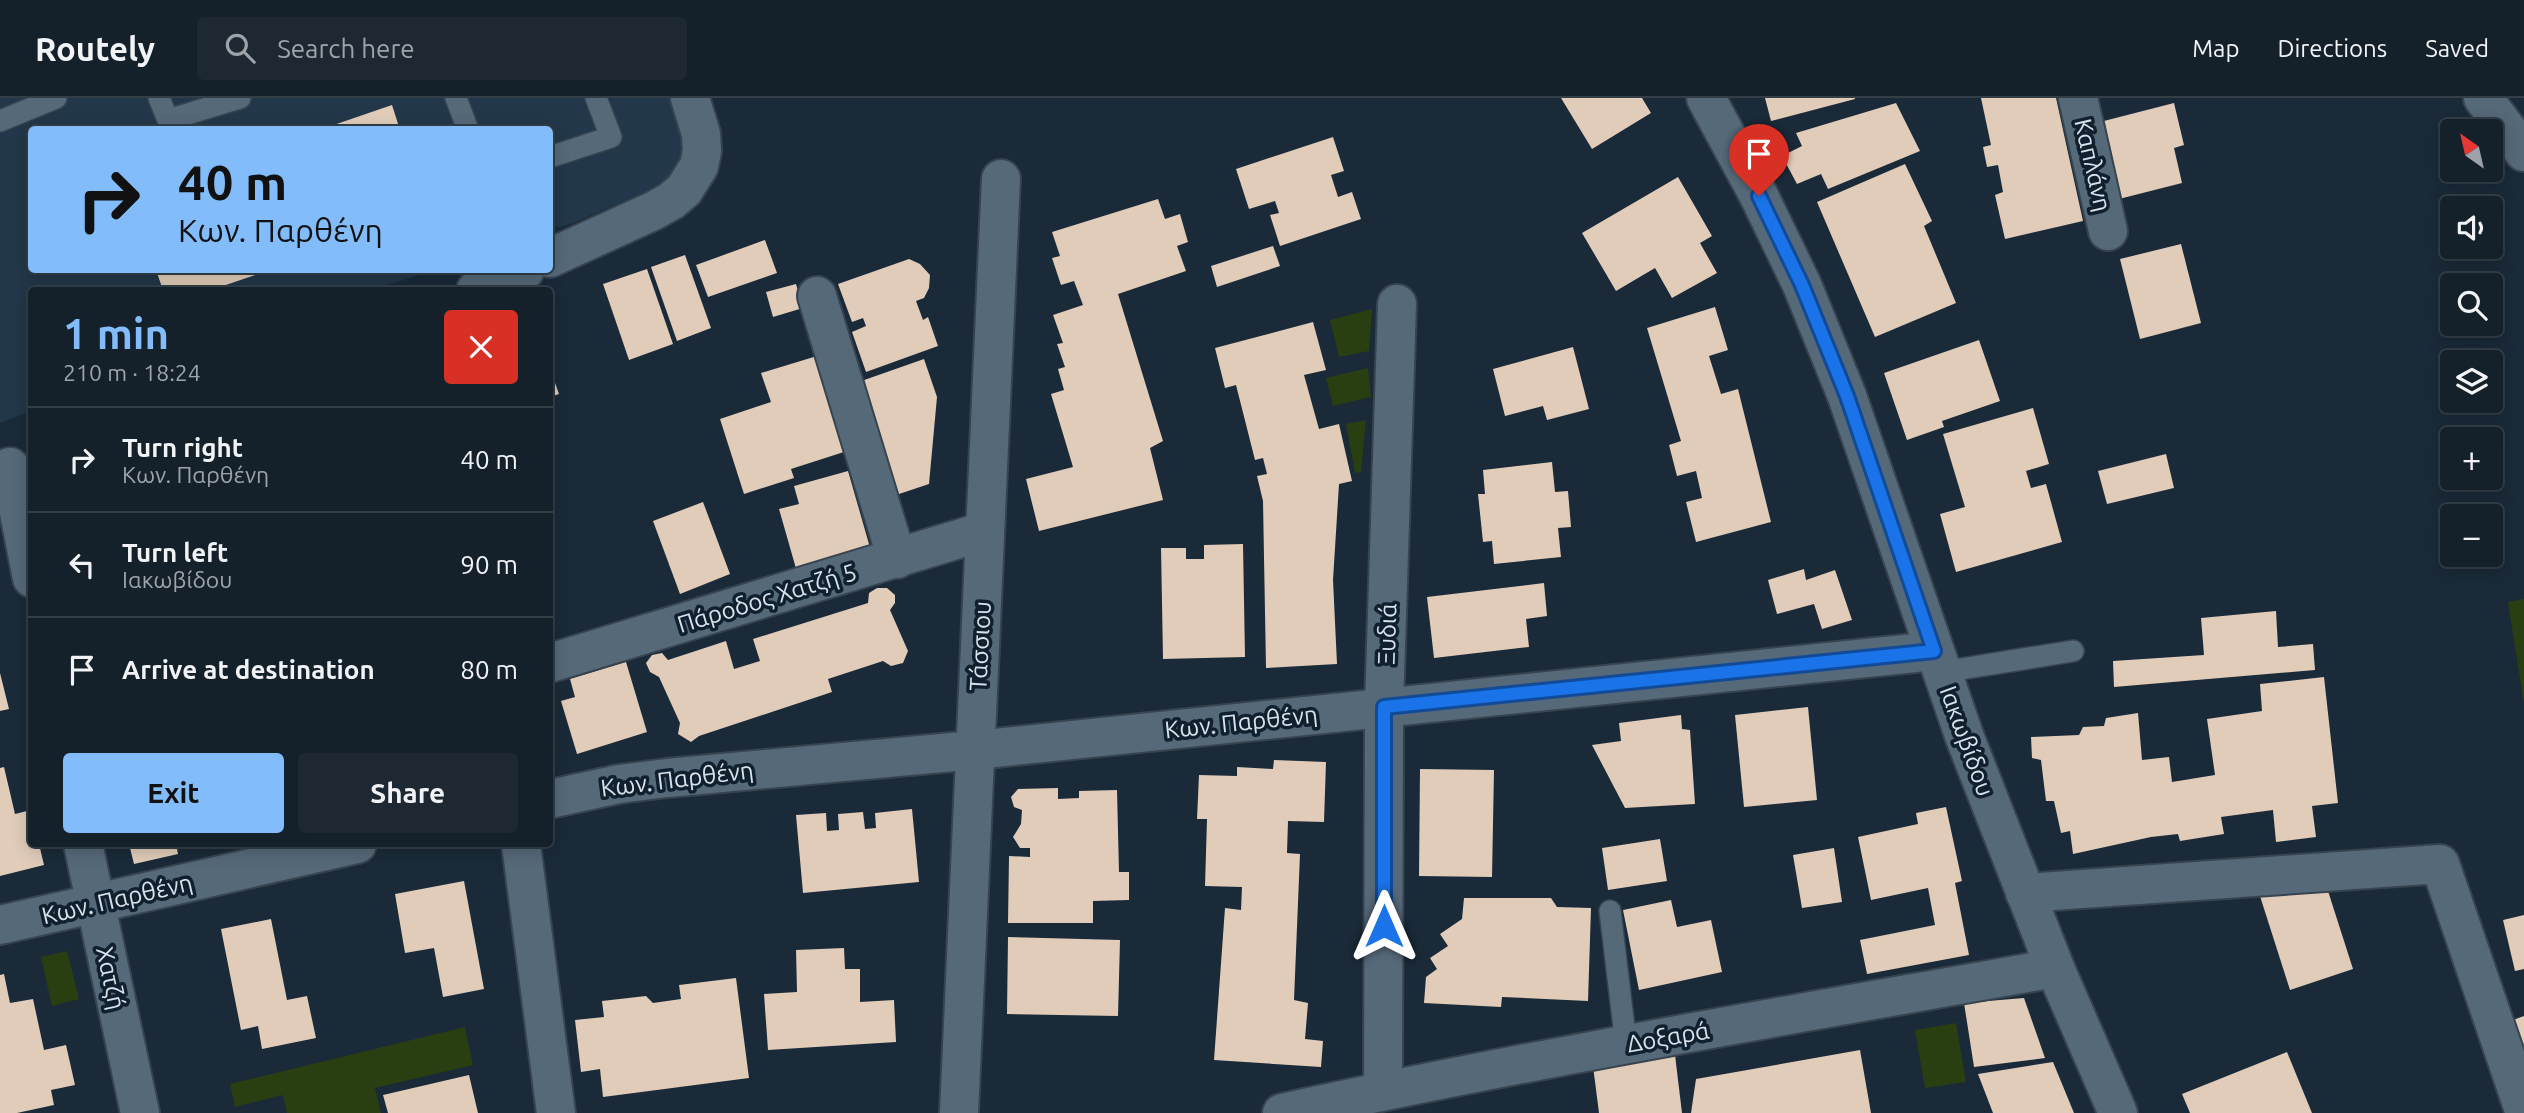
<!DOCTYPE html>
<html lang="en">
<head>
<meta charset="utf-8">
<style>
	:root { --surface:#14202a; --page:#1d2832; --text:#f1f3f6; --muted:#9da3a8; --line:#333e47; --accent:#82bcfa }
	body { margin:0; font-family:Ubuntu,sans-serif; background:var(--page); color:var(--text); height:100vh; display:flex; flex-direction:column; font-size:26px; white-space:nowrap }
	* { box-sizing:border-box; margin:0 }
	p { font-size:23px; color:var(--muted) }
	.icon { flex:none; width:38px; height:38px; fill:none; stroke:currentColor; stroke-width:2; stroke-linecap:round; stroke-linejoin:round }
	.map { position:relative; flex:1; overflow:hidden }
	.details { position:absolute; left:28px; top:189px; width:525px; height:560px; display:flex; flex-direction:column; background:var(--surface); border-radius:7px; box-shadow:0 4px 18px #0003,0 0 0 2px var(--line) }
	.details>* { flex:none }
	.guide { position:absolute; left:28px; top:28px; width:525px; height:147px; border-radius:7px; box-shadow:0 4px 18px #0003,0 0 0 2px var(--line); background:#82bcfa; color:#111; overflow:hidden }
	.needle { width:46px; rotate:326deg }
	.buttons { position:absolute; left:2440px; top:21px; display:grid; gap:14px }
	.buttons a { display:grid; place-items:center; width:63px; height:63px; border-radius:7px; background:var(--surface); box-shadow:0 4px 18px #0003,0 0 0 2px var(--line); font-size:35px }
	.pin { position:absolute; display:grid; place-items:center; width:60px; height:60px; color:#fff; margin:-72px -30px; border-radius:50% 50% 50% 0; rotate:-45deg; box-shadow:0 0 7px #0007 }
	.pin .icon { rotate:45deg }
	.me { position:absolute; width:77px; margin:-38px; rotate:0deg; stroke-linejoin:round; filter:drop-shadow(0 0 5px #0008) }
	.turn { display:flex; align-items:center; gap:24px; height:147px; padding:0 35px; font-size:32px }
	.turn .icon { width:91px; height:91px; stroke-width:2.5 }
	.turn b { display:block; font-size:49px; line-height:60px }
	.round { display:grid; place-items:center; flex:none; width:74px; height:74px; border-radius:7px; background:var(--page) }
	.headline { display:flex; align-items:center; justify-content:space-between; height:119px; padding:0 35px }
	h1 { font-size:42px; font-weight:700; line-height:52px; color:var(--accent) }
	.cta { display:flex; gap:14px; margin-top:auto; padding:14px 35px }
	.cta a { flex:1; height:80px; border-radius:7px; background:var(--accent); color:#111; font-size:28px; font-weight:700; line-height:80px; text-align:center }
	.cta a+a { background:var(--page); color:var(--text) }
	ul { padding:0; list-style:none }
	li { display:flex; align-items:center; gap:21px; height:105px; padding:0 35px; border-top:2px solid var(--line) }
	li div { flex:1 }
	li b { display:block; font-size:26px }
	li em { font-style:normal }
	header { display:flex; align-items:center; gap:42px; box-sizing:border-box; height:98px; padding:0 35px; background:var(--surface); border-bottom:2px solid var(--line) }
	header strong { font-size:33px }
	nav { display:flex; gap:38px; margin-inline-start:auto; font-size:24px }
	.search { width:490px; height:63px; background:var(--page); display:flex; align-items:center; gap:18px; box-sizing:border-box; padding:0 24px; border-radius:7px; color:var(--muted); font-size:26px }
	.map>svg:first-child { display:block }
</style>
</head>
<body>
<header>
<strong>Routely</strong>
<div class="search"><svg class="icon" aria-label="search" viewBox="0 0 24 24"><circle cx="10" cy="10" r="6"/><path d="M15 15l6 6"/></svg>Search here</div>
<nav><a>Map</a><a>Directions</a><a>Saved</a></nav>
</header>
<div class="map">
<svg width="2524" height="1015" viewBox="0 0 2524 1015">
	<rect width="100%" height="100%" fill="#1a2a38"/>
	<path fill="#223749" d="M0,0h679l6,58 -10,23 -102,44 -14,4 -9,-2v-95h-518v140h403l-63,20h-340l-1,121 -31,12z"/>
	<g fill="#293f11">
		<path d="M1372,211l-3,42 -30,6 -9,-37z"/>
		<path d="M1368,270l3,29 -38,9 -7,-28z"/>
		<path d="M1366,322l-5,52 -6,1 -9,-49z"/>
		<path d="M2524,501v105l-16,-102z"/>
		<path d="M67,853l12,48 -27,7 -11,-49z"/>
		<path d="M1956,925l10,59 -41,6 -10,-58z"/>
		<path d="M465,929l8,38 -98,23 6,25h-94l-4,-18 -48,12 -5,-23z"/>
	</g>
	<g fill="#e0ccb9">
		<path d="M1561,0h81l9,15 -59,36z"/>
		<path d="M1765,0h90v1l-84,22z"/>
		<path d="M1981,0h75l27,123 -78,18 -10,-44 8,-3 -5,-27 -11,2 -4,-20 8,-2z"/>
		<path d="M1896,5l24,48 -92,38 -7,-15 -24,10 -15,-28 20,-10 -6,-13z"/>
		<path d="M2174,5l10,42 -10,3 8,35 -63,16 -19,-77z"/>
		<path d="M392,7l8,25h-78v-1z"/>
		<path d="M1333,39l11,34 -13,4 7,22 14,-5 9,27 -81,27 -10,-31 9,-2 -4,-12 -26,8 -13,-40z"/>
		<path d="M1905,66l27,57 -8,5 32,77 -81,34 -58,-135z"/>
		<path d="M1678,79l34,59 -12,7 17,30 -45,25 -17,-30 -39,23 -34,-58z"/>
		<path d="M1158,101l7,20 15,-5 8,28 -11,4 9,25 -68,23 45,147 -13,7 13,52 -124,31 -13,-52 47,-12 -22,-73 13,-4 -6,-21 7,-2 -8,-23 6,-1 -10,-28 30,-10 -9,-24 -13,4 -9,-27 8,-2 -8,-24z"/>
		<path d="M765,142l12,33 -69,24 -12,-32z"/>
		<path d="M2181,146l20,79 -61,16 -20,-80z"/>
		<path d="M1273,148l7,20 -63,21 -6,-21z"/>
		<path d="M685,157l26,73 -34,13 -26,-74z"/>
		<path d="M909,161l11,5 10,11 -1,13 -5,10 -8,3 7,19 5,-3 10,29 -72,26 -14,-40 14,-6 -3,-8 -11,4 -14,-38z"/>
		<path d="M647,171l26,75 -44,16 -26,-76z"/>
		<path d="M156,172h114l-59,20h-48z"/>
		<path d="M796,186l7,24 -30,9 -7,-25z"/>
		<path d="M1715,209l13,43 -19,6 12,38 17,-5 33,133 -75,20 -10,-40 16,-4 -6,-27 -19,5 -8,-31 12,-4 -34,-113z"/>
		<path d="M1313,224l13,48 -22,5 15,54 20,-5 13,57 -13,3 -6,96 4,84 -71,4 -3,-167 -6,-25 10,-2 -4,-16 -8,2 -19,-75 -11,3 -10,-40z"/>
		<path d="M1979,242l21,61 -58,20 2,6 -37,13 -23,-67z"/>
		<path d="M1573,249l16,62 -42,11 -4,-14 -38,10 -12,-47z"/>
		<path d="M817,258l30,95 -56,18 3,9 -50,16 -24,-75 51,-17 -10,-29z"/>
		<path d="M924,261l13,38 -8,87 -42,14 -37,-113z"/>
		<path d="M550,271l9,25 -9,3z"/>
		<path d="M2033,310l16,56 -23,7 5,17 15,-4 16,58 -106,30 -16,-58 25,-7 -22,-73z"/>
		<path d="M2166,356l8,34 -67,16 -9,-33z"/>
		<path d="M1552,364l3,30 13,-1 3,36 -13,1 3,29 -67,7 -2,-23 -9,1 -5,-48h7l-2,-24z"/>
		<path d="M848,373l23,80 -74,21 -18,-63 20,-5 -5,-18z"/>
		<path d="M703,404l27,72 -50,20 -27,-73z"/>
		<path d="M1243,446l2,113 -82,2 -2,-111h25v11h18v-14z"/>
		<path d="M1804,471l2,11 29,-10 17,50 -30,9 -8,-25 -37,10 -9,-34z"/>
		<path d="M1544,485l3,33 -21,3 3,28 -95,11 -7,-61z"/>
		<path d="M877,490h10l8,7v8l-5,7 18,41 -5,12 -12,3 -8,-5 -55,18 4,13 -133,44 -8,6 -13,-8 2,-11 -21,-46 -9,-5 -4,-9 6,-8 10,-2 6,7 58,-19 8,28 26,-8 -7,-22 115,-36 1,-10z"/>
		<path d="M2276,513l2,36 35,-3 2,26 -201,17 -1,-26 91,-6 -3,-37z"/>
		<path d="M626,564l21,70 -70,22 -16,-53 14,-4 -5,-18z"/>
		<path d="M0,575l9,36 -9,2z"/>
		<path d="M2324,579l14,126 -26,3 4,31 -40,5 -3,-32 -52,7 3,17 -44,7 -2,-7 -27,3 -78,17 -3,-23 -9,2 -7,-32h-8l-5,-41 -9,-2 -1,-21 48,-2 4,-8 21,-1 2,-8 32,-5 4,47 27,-3 3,25 43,-7 -8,-56 55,-8 -2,-27z"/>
		<path d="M1808,609l9,93 -73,7 -9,-92z"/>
		<path d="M1681,617l1,14 8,1 5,74 -70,4 -33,-63 29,-4 -2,-18z"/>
		<path d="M1274,662l52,2 -2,60 -36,-1 -1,32 13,1 -6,146 14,3 -3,36 18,2 -2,26 -107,-7 11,-152 16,2 1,-23 -37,-1 2,-67h-10l2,-44 38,1v-9l36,2z"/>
		<path d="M4,669l11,47 16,-4 1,34h7l5,21 -44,11v-108z"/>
		<path d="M1420,671l74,1 -2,107 -73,-1z"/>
		<path d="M1058,690v11l21,-1v-7l38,-1 2,82h10v28l-36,1v22h-85l1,-67 21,1v-9h-10l-7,-11 8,-13 1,-14 -8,-3 -3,-10 7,-8z"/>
		<path d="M1946,709l16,74 -7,2 14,72 -102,19 -7,-34 75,-15 -7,-37 -57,12 -13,-63 60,-13 -2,-11z"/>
		<path d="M912,711l7,73 -116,11 -7,-78 30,-2 1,18 12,-1 -1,-16 25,-2 2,17 11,-1 -1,-15z"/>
		<path d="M1660,741l7,42 -59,9 -6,-42z"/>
		<path d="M129,746h47l2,10 -44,10z"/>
		<path d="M1834,750l8,54 -40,6 -9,-53z"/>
		<path d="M464,783l20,108 -41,8 -9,-49 -29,5 -10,-59z"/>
		<path d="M2328,793l25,78 -63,21 -31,-97z"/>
		<path d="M1464,800h87l6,9 34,1 -3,93 -86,-4 -1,10 -77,-4 2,-26 11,-8 -7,-11 18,-12 -8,-12 22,-15z"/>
		<path d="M1671,802l6,27 34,-7 11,52 -83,18 -16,-80z"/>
		<path d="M2524,817v54l-9,2 -12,-51z"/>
		<path d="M271,821l16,81 20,-4 9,42 -54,11 -4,-23 -17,4 -20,-101z"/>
		<path d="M1008,839l112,3 -2,76 -111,-2z"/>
		<path d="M844,850l1,21h15v33l34,-2 2,42 -128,8 -4,-56 33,-2 -1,-42z"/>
		<path d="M4,876l6,29 23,-4 11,51 22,-5 9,40 -24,5 3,15 -37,8h-17v-138z"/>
		<path d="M736,880l13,100 -146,19 -3,-28 -19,3 -6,-52 29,-3 -2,-16 44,-5 7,7 28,-4 -2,-14z"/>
		<path d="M2024,900l21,60 -71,9 -10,-64z"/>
		<path d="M2524,918v71l-22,-63z"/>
		<path d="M1860,952l11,63h-180l5,-34z"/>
		<path d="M2287,954l25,61h-122l-8,-19z"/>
		<path d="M1675,957l7,58h-83l-6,-47z"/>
		<path d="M2053,964l21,51h-81l-15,-39z"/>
		<path d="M469,977l9,38h-90l-5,-18z"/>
	</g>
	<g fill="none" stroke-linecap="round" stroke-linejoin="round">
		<defs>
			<g id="service">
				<path d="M159,0l9,22 72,-22"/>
				<path d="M456,0l12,32"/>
				<path d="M0,23l56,-23"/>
				<path d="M550,59l61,-20 -15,-39"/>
				<path d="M1942,574l131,-21"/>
				<path d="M1610,813l16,133"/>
			</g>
			<g id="minor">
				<path d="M2078,0l30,133"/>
				<path d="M2483,0l41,54"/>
				<path d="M550,160l103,-47 18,-10 13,-11 15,-24 3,-15 -1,-17 -11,-36"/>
				<path d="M476,192l49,-20"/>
				<path d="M817,198l80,263"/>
				<path d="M10,369l22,111"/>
				<path d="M550,565l435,-132"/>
				<path d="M550,701l69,-15 48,-6 308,-28 959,-99"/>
				<path d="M83,746l57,269"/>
				<path d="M521,746l35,269"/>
				<path d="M2025,795l415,-29 84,246"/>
				<path d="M0,827l357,-81"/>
				<path d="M1383,993l1,-384 13,-403"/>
				<path d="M959,1015l42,-934"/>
				<path d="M1282,1015c256,-56 515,-99 773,-145"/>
			</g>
			<path id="tertiary" d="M1706,0l53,98 43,89 45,111 118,342 90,230 63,145"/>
		</defs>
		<use href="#service" stroke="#374450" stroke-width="24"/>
		<use href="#minor" stroke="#374450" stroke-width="42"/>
		<use href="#tertiary" stroke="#374450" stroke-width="42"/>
		<use href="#service" stroke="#566979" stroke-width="21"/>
		<use href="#minor" stroke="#566979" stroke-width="38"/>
		<use href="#tertiary" stroke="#566979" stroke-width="38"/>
	</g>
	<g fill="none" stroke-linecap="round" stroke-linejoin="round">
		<defs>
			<path id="route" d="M1384,828v-219l550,-56 -87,-255 -45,-111 -43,-89"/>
		</defs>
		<use href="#route" stroke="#114b97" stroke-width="18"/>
		<use href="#route" stroke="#1a73e8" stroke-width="12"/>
	</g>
	<g text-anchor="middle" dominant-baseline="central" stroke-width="7" stroke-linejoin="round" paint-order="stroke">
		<g font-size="24" fill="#d7e2eb" stroke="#10202e">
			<text transform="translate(2093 67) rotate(77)">Καπλάνη</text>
			<text transform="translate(767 500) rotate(-17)">Πάροδος Χατζή 5</text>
			<text transform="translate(1387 536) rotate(-88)">Ξυδιά</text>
			<text transform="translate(980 548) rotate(-87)">Τάσσιου</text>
			<text transform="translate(1241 624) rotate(-6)">Κων. Παρθένη</text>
			<text transform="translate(1967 643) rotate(70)">Ιακωβίδου</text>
			<text transform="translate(677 681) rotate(-7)">Κων. Παρθένη</text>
			<text transform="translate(117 801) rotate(-13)">Κων. Παρθένη</text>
			<text transform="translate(111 880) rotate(78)">Χατζή</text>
			<text transform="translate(1668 939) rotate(-10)">Δοξαρά</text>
		</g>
	</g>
</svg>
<div class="buttons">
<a><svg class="needle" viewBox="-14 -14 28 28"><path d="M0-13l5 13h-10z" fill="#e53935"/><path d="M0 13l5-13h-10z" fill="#9da3a8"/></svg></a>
<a><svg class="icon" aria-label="sound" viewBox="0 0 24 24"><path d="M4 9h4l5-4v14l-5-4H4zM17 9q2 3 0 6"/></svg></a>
<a><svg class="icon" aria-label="search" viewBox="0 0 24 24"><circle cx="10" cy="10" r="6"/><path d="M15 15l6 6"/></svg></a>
<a><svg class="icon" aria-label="layers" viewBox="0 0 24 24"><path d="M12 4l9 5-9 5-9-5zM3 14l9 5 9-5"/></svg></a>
<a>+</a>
<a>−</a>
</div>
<div class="pin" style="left:1759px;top:98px;background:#d93025"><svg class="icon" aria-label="arrive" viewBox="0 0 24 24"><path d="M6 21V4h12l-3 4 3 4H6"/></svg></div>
<svg class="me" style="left:1384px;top:828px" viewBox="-20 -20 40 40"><path d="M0-17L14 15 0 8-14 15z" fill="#1a73e8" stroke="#fff" stroke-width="4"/></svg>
<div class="guide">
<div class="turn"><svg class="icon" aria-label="right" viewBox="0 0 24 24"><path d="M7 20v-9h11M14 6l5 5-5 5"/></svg><div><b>40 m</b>Κων. Παρθένη</div></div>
</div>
<section class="details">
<div class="headline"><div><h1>1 min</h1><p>210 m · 18:24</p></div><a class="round" style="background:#d93025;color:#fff"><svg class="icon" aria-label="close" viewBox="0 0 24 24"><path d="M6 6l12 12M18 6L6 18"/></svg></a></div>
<ul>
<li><svg class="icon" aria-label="right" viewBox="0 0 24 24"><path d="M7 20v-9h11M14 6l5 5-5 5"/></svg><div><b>Turn right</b><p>Κων. Παρθένη</p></div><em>40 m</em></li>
<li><svg class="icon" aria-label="left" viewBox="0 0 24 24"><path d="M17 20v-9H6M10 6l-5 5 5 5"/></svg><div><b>Turn left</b><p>Ιακωβίδου</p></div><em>90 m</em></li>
<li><svg class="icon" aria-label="arrive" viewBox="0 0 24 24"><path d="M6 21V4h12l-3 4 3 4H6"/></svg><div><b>Arrive at destination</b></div><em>80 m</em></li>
</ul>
<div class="cta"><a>Exit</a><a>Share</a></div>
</section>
</div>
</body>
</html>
